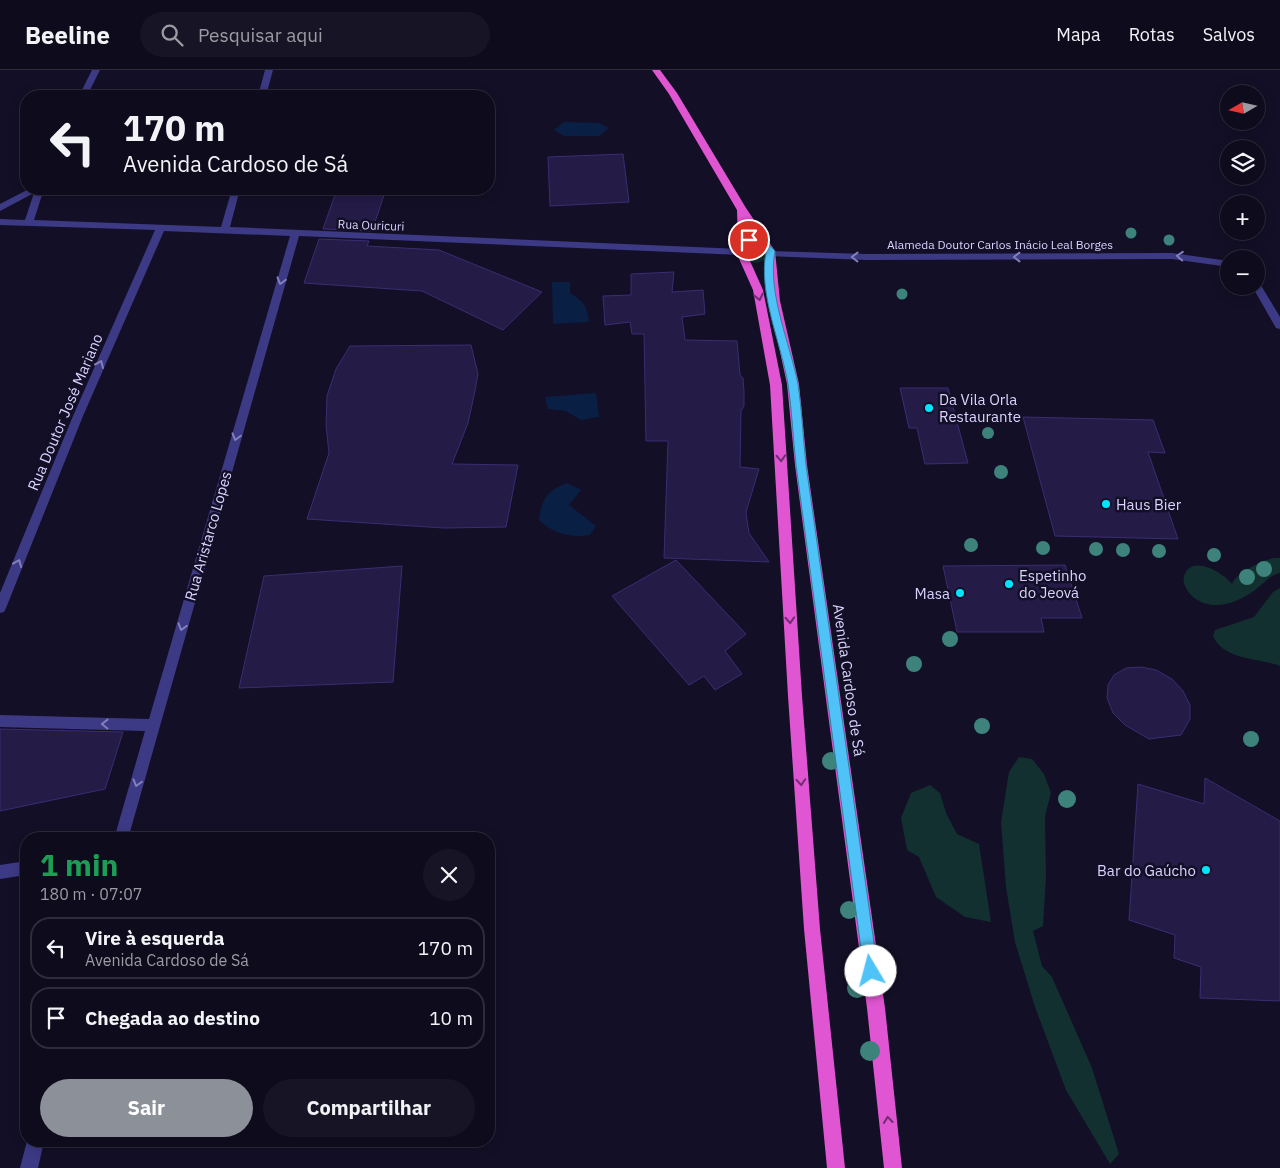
<!DOCTYPE html>
<html lang="pt">
<head>
<meta charset="utf-8">
<style>
	:root { --surface:#0e0b1c; --page:#171425; --text:#f1f3f6; --muted:#9b9ba3; --line:#2e2b3b; --accent:#8c9099 }
	body { margin:0; font-family:"IBM Plex Sans",sans-serif; background:var(--page); color:var(--text); height:100vh; display:flex; flex-direction:column; font-size:19px; white-space:nowrap }
	* { box-sizing:border-box; margin:0 }
	p { font-size:16px; color:var(--muted) }
	.icon { flex:none; width:28px; height:28px; fill:none; stroke:currentColor; stroke-width:2; stroke-linecap:round; stroke-linejoin:round }
	.map { position:relative; flex:1; overflow:hidden }
	.sheet { position:absolute; left:20px; top:762px; width:475px; height:315px; display:flex; flex-direction:column; background:var(--surface); border-radius:20px; box-shadow:0 2px 12px #0003,0 0 0 1px var(--line) }
	.sheet>* { flex:none }
	.guide { position:absolute; left:20px; top:20px; width:475px; height:105px; border-radius:20px; box-shadow:0 2px 12px #0003,0 0 0 1px var(--line); background:#0e0b1c; color:var(--text); overflow:hidden }
	.needle { width:32px; rotate:261deg }
	.fabs { position:absolute; left:1220px; top:15px; display:grid; gap:10px }
	.fabs a { display:grid; place-items:center; width:45px; height:45px; border-radius:50%; background:var(--surface); box-shadow:0 2px 12px #0003,0 0 0 1px var(--line); font-size:25px }
	.pin { position:absolute; display:grid; place-items:center; width:42px; height:42px; color:#fff; margin:-21px; border:2px solid #fff; border-radius:50%; box-shadow:0 1px 5px #0007 }
	.me { position:absolute; width:55px; margin:-28px; rotate:352deg; stroke-linejoin:round; filter:drop-shadow(0 0 4px #0008) }
	.turn { display:flex; align-items:center; gap:18px; height:105px; padding:0 20px; font-size:22px }
	.turn .icon { width:65px; height:65px; stroke-width:2.5 }
	.turn b { display:block; font-size:35px; line-height:42px }
	.round { display:grid; place-items:center; flex:none; width:52px; height:52px; border-radius:26px; background:var(--page) }
	.head { display:flex; align-items:center; justify-content:space-between; height:85px; padding:0 20px }
	h1 { font-size:30px; font-weight:700; line-height:38px; color:#1e9e55 }
	.action { display:flex; gap:10px; margin-top:auto; padding:10px 20px }
	.action a { flex:1; height:58px; border-radius:30px; background:var(--accent); color:#fff; font-size:20px; font-weight:700; line-height:58px; text-align:center }
	.action a+a { background:var(--page); color:var(--text) }
	ul { padding:0; list-style:none }
	li { display:flex; align-items:center; gap:15px; height:62px; margin:0 10px 8px; padding:0 10px; border:2px solid var(--line); border-radius:20px }
	li div { flex:1 }
	li b { display:block; font-size:19px }
	li em { font-style:normal }
	header { display:flex; align-items:center; gap:30px; box-sizing:border-box; height:70px; padding:0 25px; background:var(--surface); border-bottom:1px solid var(--line) }
	header strong { font-size:24px }
	nav { display:flex; gap:28px; margin-inline-start:auto; font-size:18px }
	.search { width:350px; height:45px; background:var(--page); display:flex; align-items:center; gap:12px; box-sizing:border-box; padding:0 18px; border-radius:28px; color:var(--muted); font-size:19px }
	.map>svg:first-child { display:block }
</style>
</head>
<body>
<header>
<strong>Beeline</strong>
<div class="search"><svg class="icon" aria-label="search" viewBox="0 0 24 24"><circle cx="10" cy="10" r="6"/><path d="M15 15l6 6"/></svg>Pesquisar aqui</div>
<nav><a>Mapa</a><a>Rotas</a><a>Salvos</a></nav>
</header>
<div class="map">
<svg width="1280" height="1098" viewBox="0 0 1280 1098">
	<rect width="100%" height="100%" fill="#130f26"/>
	<g fill="#12302f">
		<path d="M751,171h7l9,9 -1,9 -9,4 -5,-1 -6,-5v-14z"/>
		<path d="M1274,488h6v15c-10,2 -17,11 -25,17 -17,13 -44,23 -63,6 -5,-5 -10,-13 -8,-20 7,-23 40,-3 48,8 4,-11 30,-24 42,-26z"/>
		<path d="M1280,518v78c-21,-8 -57,-6 -67,-30l2,-6 39,-13 19,-25z"/>
		<path d="M1019,687l13,2 12,15 7,19 -6,23 1,61 -3,49 -10,5 9,35 10,11 40,91 27,86 -9,10 -44,-74 -31,-83 -20,-65 -9,-55 -5,-65 8,-50z"/>
		<path d="M930,715l10,8 6,20 11,21 22,10 12,78 -26,-5 -29,-20 -17,-40 -12,-7 -6,-32 10,-25z"/>
	</g>
	<g fill="#0a1f44">
		<path d="M564,52l35,1 10,5 -10,8h-35l-10,-6z"/>
		<path d="M552,212h18v11c13,7 18,15 19,29l-36,2z"/>
		<path d="M596,323l3,24 -18,3 -15,-9 -18,-2 -3,-12z"/>
		<path d="M567,413l14,7 -12,15 27,21 -6,9c-20,3 -36,-1 -51,-15 2,-21 9,-30 28,-37z"/>
	</g>
	<g fill="#241b47" stroke="#3b2d73">
		<path d="M623,84l6,48 -79,4 -2,-49z"/>
		<path d="M337,119h49l-14,42 -49,-2z"/>
		<path d="M319,169l50,2 -2,5 72,4 103,42 -39,38 -81,-39 -118,-8z"/>
		<path d="M674,202l-2,20 31,-2 2,24 -23,3 3,23 52,1 3,34 3,3 1,14v14l-3,5 -1,56 19,2 -13,43 1,8 2,13 20,29 -105,-4 4,-117h-22l-2,-107h-12l-2,-12 -25,3 -2,-29 28,-1v-21z"/>
		<path d="M471,275l7,29 -3,17 -7,32 -16,41 66,1 -12,62 -62,1 -137,-9 22,-66 -3,-28 1,-29 9,-27 14,-23z"/>
		<path d="M900,318h48l20,75 -43,1 -8,-36h-8z"/>
		<path d="M1023,347l130,3 12,33 -17,-1 30,87 -123,-3z"/>
		<path d="M676,490l70,74 -21,17 17,23 -27,16 -11,-14 -15,9 -77,-89z"/>
		<path d="M1065,495l17,53h-41l3,14h-87l-14,-66z"/>
		<path d="M402,496l-9,116 -154,6 25,-112z"/>
		<path d="M1141,597l15,3 16,9 11,12 7,14v14l-9,16 -32,4 -24,-14 -12,-12 -6,-15 1,-13 6,-10 12,-7z"/>
		<path d="M0,659l123,3 -18,57 -105,22z"/>
		<path d="M1205,708l75,43v180l-80,-3 1,-31 -27,-9 1,-23 -46,-15 9,-136 66,20z"/>
	</g>
	<g fill="none" stroke-linecap="round" stroke-linejoin="round">
		<g fill="#3d3a85" fill-rule="evenodd">
			<path d="M92,0h8l-13,26h-8z"/>
			<path d="M265,0h8l-7,26h-8z"/>
			<path d="M29,119h15l-10,31 187,7 11,-38h8l-10,38 511,22 5,3 -5,3 -442,-19 -171,603h-14l31,-108 -145,-4v-12l149,4 141,-483 -126,-5 -81,185 -77,192 -2,4 -4,1v-20l73,-177 82,-186 -155,-5v-6l25,1 9,-27 -34,18v-7z"/>
			<path d="M26,791v14l-26,4v-14z"/>
			<path d="M27,1071h17l-6,27h-18z"/>
		</g>
		<g fill="#3d3a85" fill-rule="evenodd">
			<path d="M770,181l96,3 306,-1 57,8v6l-57,-8 -306,1 -99,-4v-4z"/>
			<path d="M1256,211l3,1 21,35v12l-4,-1 -24,-42h4z"/>
		</g>
		<path fill="#e055d1" fill-rule="evenodd" d="M652,0h8l17,23 69,115 29,43 5,50 19,83 8,81 78,543 17,160h-18l-17,-160 -72,-543 -8,-81 -18,-83 -4,-50 -18,-26 1,20 -2,7 17,38 19,95 20,311 18,233 25,239h-18l-23,-239 -16,-233 -18,-311 -17,-95 -17,-38 2,-7 -1,-35 -68,-116z"/>
	</g>
	<g fill="#3d827b">
		<circle cx="1131" cy="163" r="5.5"/>
		<circle cx="1169" cy="170" r="5.5"/>
		<circle cx="902" cy="224" r="5.5"/>
		<circle cx="988" cy="363" r="6"/>
		<circle cx="1001" cy="402" r="7"/>
		<circle cx="971" cy="475" r="7"/>
		<circle cx="1043" cy="478" r="7"/>
		<circle cx="1096" cy="479" r="7"/>
		<circle cx="1123" cy="480" r="7"/>
		<circle cx="1159" cy="481" r="7"/>
		<circle cx="1214" cy="485" r="7"/>
		<circle cx="1264" cy="499" r="8"/>
		<circle cx="1247" cy="507" r="8"/>
		<circle cx="950" cy="569" r="8"/>
		<circle cx="914" cy="594" r="8"/>
		<circle cx="982" cy="656" r="8"/>
		<circle cx="1251" cy="669" r="8"/>
		<circle cx="831" cy="691" r="9"/>
		<circle cx="1067" cy="729" r="9"/>
		<circle cx="849" cy="840" r="9"/>
		<circle cx="857" cy="918" r="10"/>
		<circle cx="870" cy="981" r="10"/>
	</g>
	<defs><path id="oneway-chevron" d="M-2-3.5L2.5 0L-2 3.5" fill="none" stroke-width="1.6" stroke-linecap="round" stroke-linejoin="round" transform="scale(1.25)"/></defs>
	<g stroke="#837fbc">
		<use href="#oneway-chevron" transform="translate(1180 186) rotate(-176)"/>
		<use href="#oneway-chevron" transform="translate(855 187) rotate(-179)"/>
		<use href="#oneway-chevron" transform="translate(1017 187) rotate(-180)"/>
		<use href="#oneway-chevron" transform="translate(281 211) rotate(106)"/>
		<use href="#oneway-chevron" transform="translate(100 294) rotate(-66)"/>
		<use href="#oneway-chevron" transform="translate(236 367) rotate(106)"/>
		<use href="#oneway-chevron" transform="translate(18 493) rotate(-68)"/>
		<use href="#oneway-chevron" transform="translate(182 557) rotate(106)"/>
		<use href="#oneway-chevron" transform="translate(105 654) rotate(-179)"/>
		<use href="#oneway-chevron" transform="translate(137 713) rotate(106)"/>
	</g>
	<g stroke="#6f2e73">
		<use href="#oneway-chevron" transform="translate(759 227) rotate(78)"/>
		<use href="#oneway-chevron" transform="translate(781 388) rotate(87)"/>
		<use href="#oneway-chevron" transform="translate(790 550) rotate(87)"/>
		<use href="#oneway-chevron" transform="translate(801 712) rotate(86)"/>
		<use href="#oneway-chevron" transform="translate(888 1050) rotate(-96)"/>
	</g>
	<path fill="#4fc3f7" stroke="#337fa1" d="M746,168l18,1 11,12c-8,42 15,92 23,133 4,27 5,54 8,81l72,506 -2,5 -5,2 -5,-2 -2,-5 -68,-506c-3,-27 -4,-54 -8,-81 -7,-41 -30,-91 -22,-132l-8,-9 -12,-1z"/>
	<g fill="#00e5ff" stroke="#130f26" stroke-width="2">
		<circle cx="929" cy="338" r="5"/>
		<circle cx="1106" cy="434" r="5"/>
		<circle cx="1009" cy="514" r="5"/>
		<circle cx="960" cy="523" r="5"/>
		<circle cx="1206" cy="800" r="5"/>
	</g>
	<g text-anchor="middle" dominant-baseline="central" stroke-width="5" stroke-linejoin="round" paint-order="stroke">
		<g font-size="12" fill="#d9d4ff" stroke="#130f26">
			<text transform="translate(371 155) rotate(2)">Rua Ouricuri</text>
			<text x="1000" y="174">Alameda Doutor Carlos Inácio Leal Borges</text>
		</g>
		<g font-size="15" fill="#d9d4ff" stroke="#130f26" text-anchor="start">
			<text x="939" y="329">Da Vila Orla<tspan x="939" dy="17">Restaurante</tspan></text>
			<text x="1116" y="434">Haus Bier</text>
			<text x="1019" y="505">Espetinho<tspan x="1019" dy="17">do Jeová</tspan></text>
			<text x="950" y="523" text-anchor="end">Masa</text>
			<text x="1196" y="800" text-anchor="end">Bar do Gaúcho</text>
		</g>
		<g font-size="15" fill="#d9d4ff" stroke="#130f26">
			<text transform="translate(65 342) rotate(-67)">Rua Doutor José Mariano</text>
			<text transform="translate(208 466) rotate(-74)">Rua Aristarco Lopes</text>
			<text transform="translate(849 610) rotate(82)">Avenida Cardoso de Sá</text>
		</g>
	</g>
</svg>
<div class="fabs">
<a><svg class="needle" viewBox="-14 -14 28 28"><path d="M0-13l5 13h-10z" fill="#e53935"/><path d="M0 13l5-13h-10z" fill="#9b9ba3"/></svg></a>
<a><svg class="icon" aria-label="layers" viewBox="0 0 24 24"><path d="M12 4l9 5-9 5-9-5zM3 14l9 5 9-5"/></svg></a>
<a>+</a>
<a>−</a>
</div>
<div class="pin" style="left:749px;top:170px;background:#d93025"><svg class="icon" aria-label="arrive" viewBox="0 0 24 24"><path d="M6 21V4h12l-3 4 3 4H6"/></svg></div>
<svg class="me" style="left:871px;top:901px" viewBox="-20 -20 40 40"><circle r="19" fill="#fff"/><path d="M0-13L10 11 0 6-10 11z" fill="#4fc3f7"/></svg>
<div class="guide">
<div class="turn"><svg class="icon" aria-label="left" viewBox="0 0 24 24"><path d="M17 20v-9H6M10 6l-5 5 5 5"/></svg><div><b>170 m</b>Avenida Cardoso de Sá</div></div>
</div>
<section class="sheet">
<div class="head"><div><h1>1 min</h1><p>180 m · 07:07</p></div><a class="round"><svg class="icon" aria-label="close" viewBox="0 0 24 24"><path d="M6 6l12 12M18 6L6 18"/></svg></a></div>
<ul>
<li><svg class="icon" aria-label="left" viewBox="0 0 24 24"><path d="M17 20v-9H6M10 6l-5 5 5 5"/></svg><div><b>Vire à esquerda</b><p>Avenida Cardoso de Sá</p></div><em>170 m</em></li>
<li><svg class="icon" aria-label="arrive" viewBox="0 0 24 24"><path d="M6 21V4h12l-3 4 3 4H6"/></svg><div><b>Chegada ao destino</b></div><em>10 m</em></li>
</ul>
<div class="action"><a>Sair</a><a>Compartilhar</a></div>
</section>
</div>
</body>
</html>
